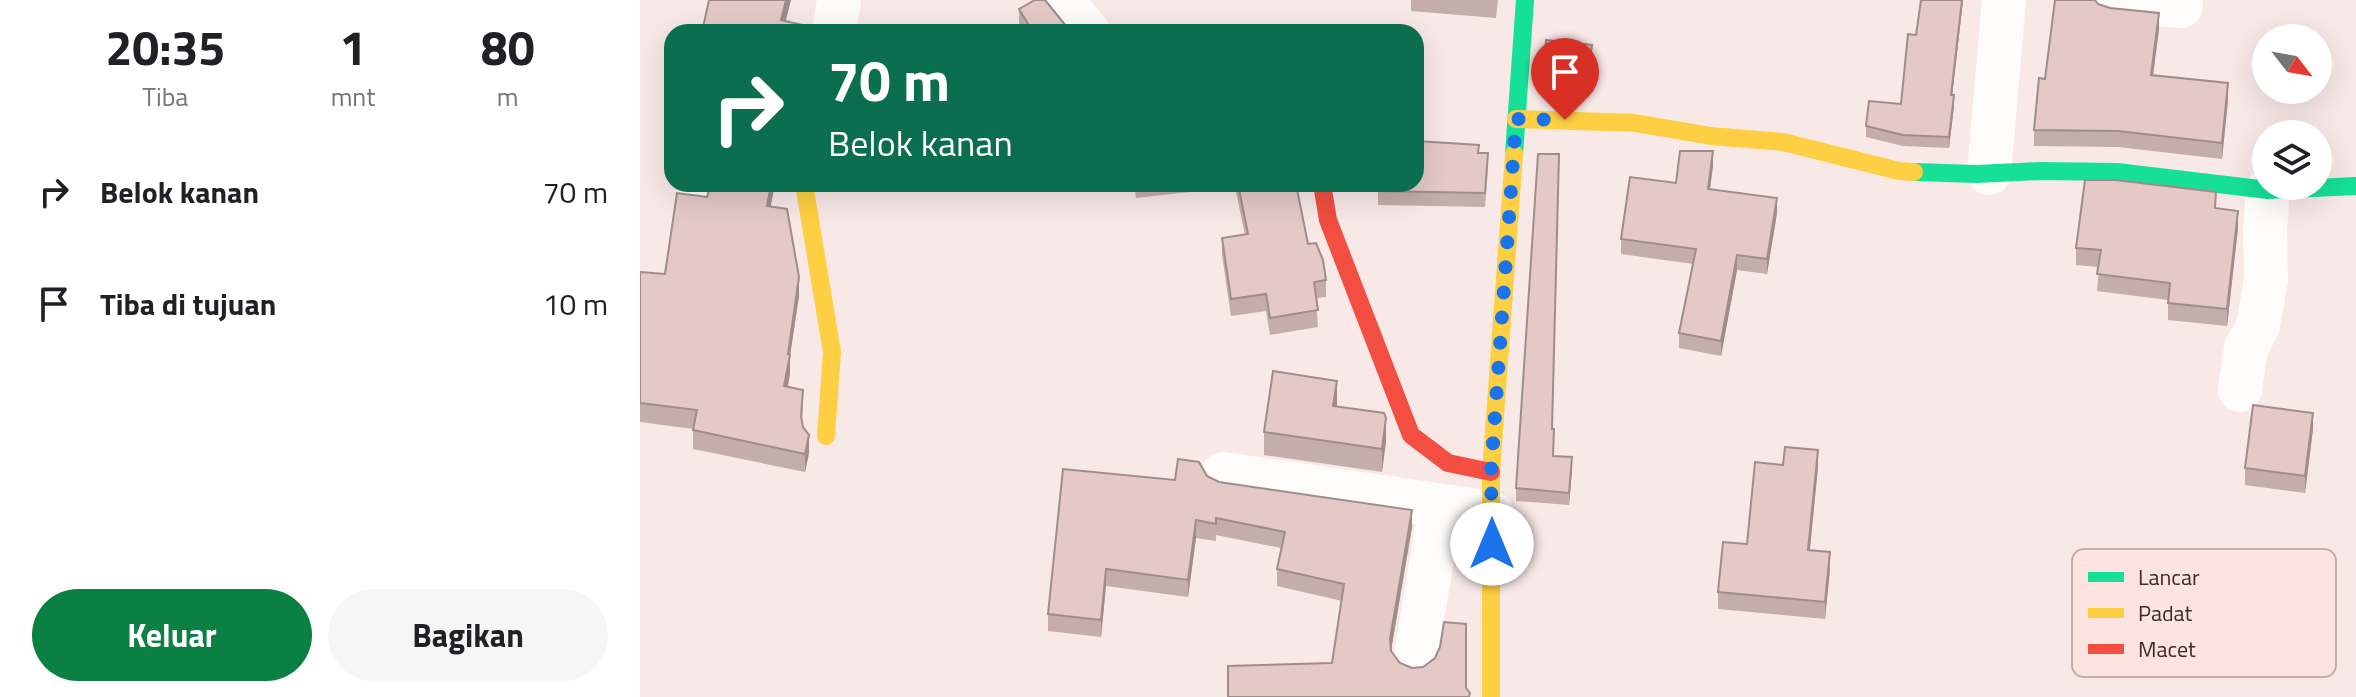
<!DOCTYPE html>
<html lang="id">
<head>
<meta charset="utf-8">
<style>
	:root { --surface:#fff; --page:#f6f6f6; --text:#202124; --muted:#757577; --accent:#0b8043 }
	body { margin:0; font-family:"Titillium Web",sans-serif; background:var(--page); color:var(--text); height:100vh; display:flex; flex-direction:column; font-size:30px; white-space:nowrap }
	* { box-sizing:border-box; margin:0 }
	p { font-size:26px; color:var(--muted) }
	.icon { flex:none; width:44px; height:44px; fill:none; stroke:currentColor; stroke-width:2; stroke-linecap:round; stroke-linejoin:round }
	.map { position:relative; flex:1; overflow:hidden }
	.drawer { display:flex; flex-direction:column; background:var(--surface); width:640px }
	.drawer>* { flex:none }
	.hud { position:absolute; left:24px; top:24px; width:760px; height:168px; border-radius:24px; box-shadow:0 8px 32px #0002; background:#0b6e4f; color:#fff; overflow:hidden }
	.needle { width:52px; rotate:121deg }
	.tools { position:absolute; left:1612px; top:24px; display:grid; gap:16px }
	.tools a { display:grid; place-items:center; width:80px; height:80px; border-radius:50%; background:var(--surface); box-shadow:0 8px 32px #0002; font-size:40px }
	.pin { position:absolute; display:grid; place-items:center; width:68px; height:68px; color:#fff; margin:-82px -34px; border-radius:50% 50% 50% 0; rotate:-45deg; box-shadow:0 0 8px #0007 }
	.pin .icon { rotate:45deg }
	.me { position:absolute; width:88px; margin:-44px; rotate:0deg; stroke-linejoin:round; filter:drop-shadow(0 0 6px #0008) }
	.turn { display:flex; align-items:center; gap:28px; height:168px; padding:0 32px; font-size:36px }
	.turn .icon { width:104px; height:104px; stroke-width:2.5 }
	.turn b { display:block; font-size:56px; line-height:68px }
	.eta { display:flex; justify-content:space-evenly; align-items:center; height:136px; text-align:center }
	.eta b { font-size:48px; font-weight:700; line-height:56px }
	.primary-button { display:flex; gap:16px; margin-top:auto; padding:16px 32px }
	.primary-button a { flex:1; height:92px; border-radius:48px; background:var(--accent); color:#fff; font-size:32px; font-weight:700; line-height:92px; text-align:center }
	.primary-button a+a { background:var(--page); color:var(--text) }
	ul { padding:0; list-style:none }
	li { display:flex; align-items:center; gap:24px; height:112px; padding:0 32px }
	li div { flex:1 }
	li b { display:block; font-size:30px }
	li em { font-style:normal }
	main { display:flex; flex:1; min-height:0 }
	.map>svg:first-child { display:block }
</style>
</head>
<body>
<main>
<section class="drawer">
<div class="eta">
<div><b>20:35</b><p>Tiba</p></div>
<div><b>1</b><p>mnt</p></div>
<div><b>80</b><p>m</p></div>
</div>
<ul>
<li><svg class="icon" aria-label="right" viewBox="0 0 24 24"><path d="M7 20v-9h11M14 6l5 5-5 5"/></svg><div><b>Belok kanan</b></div><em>70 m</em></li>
<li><svg class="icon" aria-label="arrive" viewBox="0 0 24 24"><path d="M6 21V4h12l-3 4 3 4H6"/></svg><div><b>Tiba di tujuan</b></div><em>10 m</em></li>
</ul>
<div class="primary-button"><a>Keluar</a><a>Bagikan</a></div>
</section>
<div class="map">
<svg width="1716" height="697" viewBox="0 0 1716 697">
	<rect width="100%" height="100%" fill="#f8e9e7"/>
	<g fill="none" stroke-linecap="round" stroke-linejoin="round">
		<g stroke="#fefcfb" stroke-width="44">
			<path d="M422,0l26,32"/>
			<path d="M1473,0l68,6"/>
			<path d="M194,32l5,-32"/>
			<path d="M1349,173l15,-173"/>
			<path d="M59,186l1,-2"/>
			<path d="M1600,390l6,-42 12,-22 8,-46 -1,-50 3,-40"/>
			<path d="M583,474l269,39"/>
			<path d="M775,660l26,-154"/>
		</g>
		<g stroke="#16e098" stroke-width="18">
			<path d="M874,154l11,-154"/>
			<path d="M1274,172l62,2 66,-3 75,1 151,18 88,-4"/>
		</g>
		<g stroke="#ffcf43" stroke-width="18">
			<path d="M876,119l119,4 76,13 72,6 116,29 15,1"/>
			<path d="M164,184l28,168 -6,84"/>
			<path d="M851,697v-225l23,-318"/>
		</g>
		<path stroke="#f24e42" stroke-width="18" d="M682,184l6,36 83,215 37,28 43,9"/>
	</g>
	<g fill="#c4adab">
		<path d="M771,0h87l-2,18 -85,-7z"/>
		<path d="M1281,0h42l-11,95 2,11 -5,42 -46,-2 -37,-9v-11l35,-22 15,-69z"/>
		<path d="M1458,4l61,25 -6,46 75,25 -6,59 -104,-12 -84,-1v-16l11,-51z"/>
		<path d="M379,9l52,23h-48l-4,-6z"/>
		<path d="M952,62l-5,34 -44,-1v-17z"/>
		<path d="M1073,166l-3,23 67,24 -10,61 -30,-4 -16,86 -42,-8v-15l14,-69 -72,-10v-15l55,-56z"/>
		<path d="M848,167l-3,40 -107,-2v-14z"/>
		<path d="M74,184h61l-5,23 29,89 -9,59v19l-2,13 15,21 -1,13 7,32 -4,19 -112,-23v-20l-53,-7v-150l25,2z"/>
		<path d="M494,184h162l12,60 18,36v17l-10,1 2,29 -48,8 -4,-24 -35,5 -9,-61v-17l23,-3 -10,-48 -99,11z"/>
		<path d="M1576,208l22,20 -11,98 -59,-6v-20l-71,-9 2,-24 -23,-2v-17z"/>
		<path d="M697,406l49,35 -4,31 -118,-17v-23z"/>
		<path d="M912,429l2,27 18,14 -3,35 -53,-4v-13z"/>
		<path d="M1673,429l-8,64 -60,-8v-17z"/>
		<path d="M1143,465l35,2 -8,83 20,19 -5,50 -107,-10v-17l29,-48z"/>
		<path d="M567,476l12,6 193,45 -21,124 9,12 66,25 -134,-25 10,-62 -65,-15v-17l4,-21 -65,-13v6l-20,-3 -8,59 -82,-11 -5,51 -53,-6v-17l127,-134z"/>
	</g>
	<g fill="#a08d8b">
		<path d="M146,0h5l-8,32 -2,-12z"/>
		<path d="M1322,0h1l-12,106v-11z"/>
		<path d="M1519,13v16l-8,62v-16z"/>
		<path d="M952,45v17l-5,34v-16z"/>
		<path d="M1588,83v17l-6,59v-16z"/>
		<path d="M1314,95v11l-5,42v-11z"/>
		<path d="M1073,151v15l-5,38v-15z"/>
		<path d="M131,184h4l-8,41v-19z"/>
		<path d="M1137,198v15l-10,61v-15z"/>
		<path d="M1598,211v17l-11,98v-17z"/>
		<path d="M1097,255v15l-16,86v-15z"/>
		<path d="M159,277v19l-9,60v18l-6,31v-19l4,-32z"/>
		<path d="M697,381v23l-4,24v-22z"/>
		<path d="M1673,413v16l-8,64v-17z"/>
		<path d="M746,418v23l-4,31v-23z"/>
		<path d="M169,435v18l-4,19v-18z"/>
		<path d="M1178,450v17l-10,100v-17z"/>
		<path d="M932,457v13l-3,35v-12z"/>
		<path d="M772,510v17l-22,129v-17z"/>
		<path d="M556,520v18l-8,59v-17z"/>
		<path d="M1190,552v17l-5,50v-17z"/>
		<path d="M466,569v17l-5,51v-17z"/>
	</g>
	<g fill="#e4c9c7" stroke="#a08d8b" stroke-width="2">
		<path d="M69,0h77l-5,20 34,8 6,4h-119z"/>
		<path d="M395,0h10l26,32h-38l-14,-23z"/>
		<path d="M1281,0h41l-11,95h3l-5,42 -46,-2 -37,-9 3,-25 32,3 7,-70 8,1z"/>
		<path d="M1415,0h40l3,4 12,4 49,5 -8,62 77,8 -6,60 -104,-12 -84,-1 5,-52 6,1z"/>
		<path d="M906,40l46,5 -5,35 -44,-2z"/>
		<path d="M776,141l63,4 -1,8h10l-3,40 -107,-2v-7h38z"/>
		<path d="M1040,151h33l-5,38 69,9 -10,61 -30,-4 -16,86 -42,-8 17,-84 -75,-10 9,-62 46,6z"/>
		<path d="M898,154h21l-7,275h2l-1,27 19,1 -3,36 -53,-5z"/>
		<path d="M1445,180h30l101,12 -1,16 23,3 -11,98 -59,-6 2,-20 -73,-9 4,-24 -25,-2z"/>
		<path d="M74,184h57l-4,22 20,3 12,68 -11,77 2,1 -6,31 19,4 -2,26 2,11 6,8 -4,19 -112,-24 4,-20 -57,-7v-131l25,2 12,-81 30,4 2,-7z"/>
		<path d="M598,184h58l12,60 8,-1 7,17 3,20 -12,2 4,28 -48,8 -4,-24 -35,5 -9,-61 26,-4z"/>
		<path d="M633,371l64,10 -4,25 51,7 2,5 -4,31 -118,-17z"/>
		<path d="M1613,405l60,8 -8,63 -60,-8z"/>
		<path d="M1145,447l33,3 -10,100 22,2 -5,50 -107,-10 5,-50 24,2 8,-82 28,3z"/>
		<path d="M538,459l21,3 8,14 12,6 193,28 -22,129 1,12 9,12 12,5 11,-1 12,-9 5,-11 4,-25 22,2v64l4,5 -1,4h-241v-31l104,-3 12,-79 -67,-15 8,-37 -69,-14v6l-20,-4 -8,60 -82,-11 -5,51 -53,-6 15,-145 112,11z"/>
	</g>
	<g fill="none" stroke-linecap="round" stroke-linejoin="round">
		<path stroke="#1a73e8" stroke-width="14" stroke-dasharray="0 25.2" d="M852,544l-1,-72 25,-353 49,1"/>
	</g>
	<rect x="1432" y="549" width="264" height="128" rx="12" fill="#fee4e1" stroke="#c4acaa" stroke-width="2"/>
	<rect x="1448" y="572" width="36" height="10" fill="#16e098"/>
	<rect x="1448" y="608" width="36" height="10" fill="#ffcf43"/>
	<rect x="1448" y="644" width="36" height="10" fill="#f24e42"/>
	<g font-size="22" fill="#3b2b29">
		<text x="1498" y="585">Lancar</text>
		<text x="1498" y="621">Padat</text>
		<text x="1498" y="657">Macet</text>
	</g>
</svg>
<div class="tools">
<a><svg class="needle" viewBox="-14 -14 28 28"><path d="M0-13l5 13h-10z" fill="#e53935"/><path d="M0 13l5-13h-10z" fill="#757577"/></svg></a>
<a><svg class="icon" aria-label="layers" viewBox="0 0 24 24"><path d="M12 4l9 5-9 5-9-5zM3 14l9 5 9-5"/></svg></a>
</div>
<div class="pin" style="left:925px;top:120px;background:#d93025"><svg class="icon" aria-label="arrive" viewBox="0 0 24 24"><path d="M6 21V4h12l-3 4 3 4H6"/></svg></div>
<svg class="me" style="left:852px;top:544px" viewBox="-20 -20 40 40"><circle r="19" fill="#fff"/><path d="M0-13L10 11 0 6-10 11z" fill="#1a73e8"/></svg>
<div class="hud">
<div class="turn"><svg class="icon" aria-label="right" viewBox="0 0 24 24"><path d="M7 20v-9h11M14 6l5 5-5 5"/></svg><div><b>70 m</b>Belok kanan</div></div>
</div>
</div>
</main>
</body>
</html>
